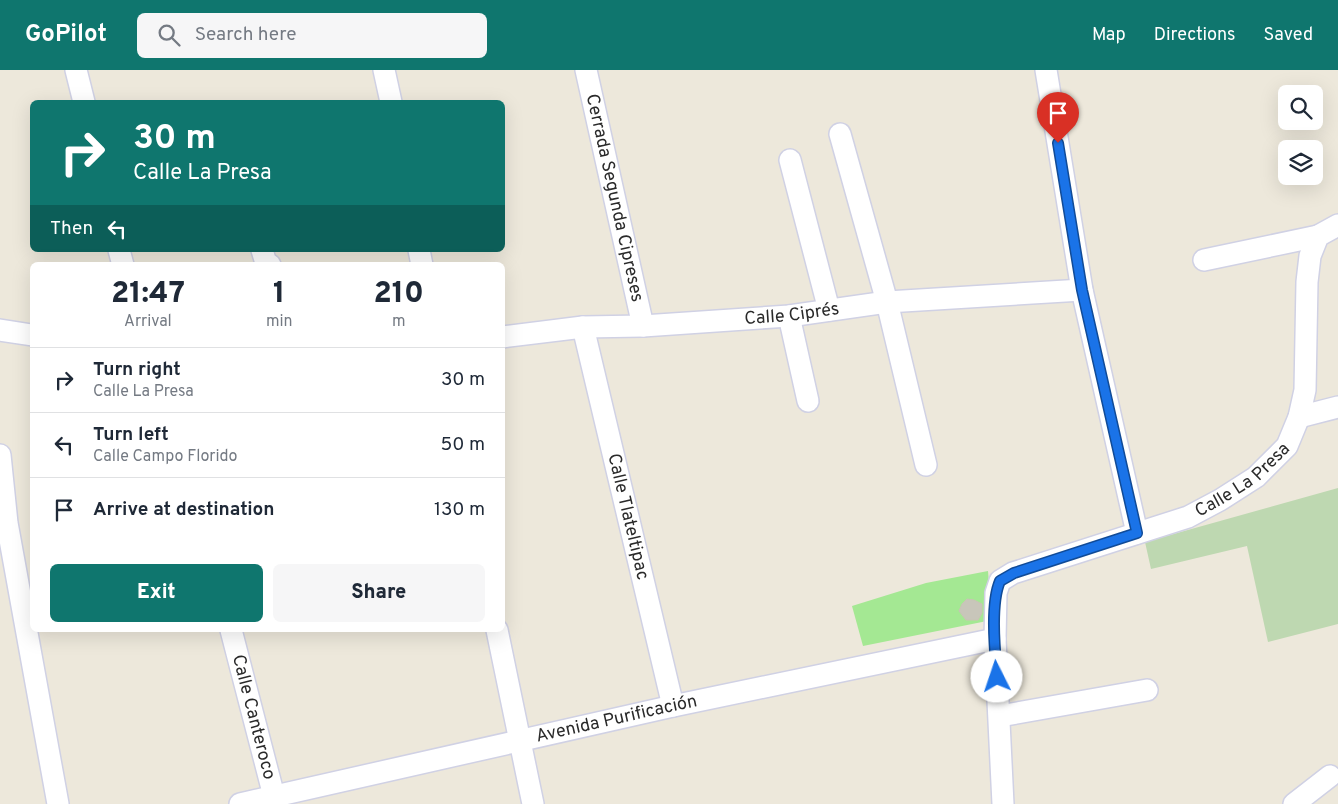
<!DOCTYPE html>
<html lang="en">
<head>
<meta charset="utf-8">
<style>
	:root { --surface:#fff; --page:#f6f6f7; --text:#1f2937; --muted:#747a83; --line:#e0e1e3; --accent:#0f766e }
	body { margin:0; font-family:Overpass,sans-serif; background:var(--page); color:var(--text); height:100vh; display:flex; flex-direction:column; font-size:19px; white-space:nowrap }
	* { box-sizing:border-box; margin:0 }
	p { font-size:16px; color:var(--muted) }
	.icon { flex:none; width:28px; height:28px; fill:none; stroke:currentColor; stroke-width:2; stroke-linecap:round; stroke-linejoin:round }
	.map { position:relative; flex:1; overflow:hidden }
	.details { position:absolute; left:30px; top:192px; width:475px; height:370px; display:flex; flex-direction:column; background:var(--surface); border-radius:8px; box-shadow:0 5px 20px #0002 }
	.details>* { flex:none }
	.guide { position:absolute; left:30px; top:30px; width:475px; height:152px; border-radius:8px; box-shadow:0 5px 20px #0002; background:#0f766e; color:#fff; overflow:hidden }
	.fabs { position:absolute; left:1278px; top:15px; display:grid; gap:10px }
	.fabs a { display:grid; place-items:center; width:45px; height:45px; border-radius:8px; background:var(--surface); box-shadow:0 5px 20px #0002; font-size:25px }
	.pin { position:absolute; display:grid; place-items:center; width:42px; height:42px; color:#fff; margin:-51px -21px; border-radius:50% 50% 50% 0; rotate:-45deg; box-shadow:0 0 5px #0007 }
	.pin .icon { rotate:45deg }
	.me { position:absolute; width:55px; margin:-28px; rotate:356deg; stroke-linejoin:round; filter:drop-shadow(0 0 4px #0008) }
	.turn { display:flex; align-items:center; gap:18px; height:105px; padding:0 20px; font-size:22px }
	.turn .icon { width:65px; height:65px; stroke-width:2.5 }
	.turn b { display:block; font-size:35px; line-height:42px }
	.then { display:flex; align-items:center; height:48px; padding:0 20px; background:#0003; gap:10px; font-size:19px }
	.eta { display:flex; justify-content:space-evenly; align-items:center; height:85px; text-align:center }
	.eta b { font-size:30px; font-weight:800; line-height:35px }
	.primary-button { display:flex; gap:10px; margin-top:auto; padding:10px 20px }
	.primary-button a { flex:1; height:58px; border-radius:8px; background:var(--accent); color:#fff; font-size:20px; font-weight:800; line-height:58px; text-align:center }
	.primary-button a+a { background:var(--page); color:var(--text) }
	ul { padding:0; list-style:none }
	li { display:flex; align-items:center; gap:15px; height:65px; padding:0 20px; border-top:1px solid var(--line) }
	li div { flex:1 }
	li b { display:block; font-size:19px }
	li em { font-style:normal }
	header { display:flex; align-items:center; gap:30px; box-sizing:border-box; height:70px; padding:0 25px; background:var(--accent); color:#fff }
	header strong { font-size:24px }
	nav { display:flex; gap:28px; margin-inline-start:auto; font-size:18px }
	.search { width:350px; height:45px; background:var(--page); display:flex; align-items:center; gap:12px; box-sizing:border-box; padding:0 18px; border-radius:8px; color:var(--muted); font-size:19px }
	.map>svg:first-child { display:block }
</style>
</head>
<body>
<header>
<strong>GoPilot</strong>
<div class="search"><svg class="icon" aria-label="search" viewBox="0 0 24 24"><circle cx="10" cy="10" r="6"/><path d="M15 15l6 6"/></svg>Search here</div>
<nav><a>Map</a><a>Directions</a><a>Saved</a></nav>
</header>
<div class="map">
<svg width="1338" height="734" viewBox="0 0 1338 734">
	<rect width="100%" height="100%" fill="#ede8db"/>
	<path fill="#a4e893" d="M988,501l4,49 -129,26 -11,-40 74,-23z"/>
	<path fill="#bed8b1" d="M1338,418v136l-70,18 -21,-96 -96,23 -6,-27z"/>
	<path fill="#c8c6ba" stroke="#c9c4b4" d="M967,529l7,1 8,4v9l-4,7h-12l-7,-9 3,-7z"/>
	<g fill="none" stroke-linecap="round" stroke-linejoin="round">
		<defs>
			<g id="street">
				<path d="M76,0l8,32"/>
				<path d="M384,0l7,32"/>
				<path id="s1" d="M586,0l57,256"/>
				<path d="M1046,0l36,220 55,243"/>
				<path d="M840,64l47,168 39,163"/>
				<path d="M790,90l39,150"/>
				<path d="M119,180l4,15"/>
				<path d="M262,180l4,13 4,2"/>
				<path d="M419,180l3,15"/>
				<path d="M1204,190l114,-24"/>
				<path d="M789,246l19,85"/>
				<path id="s2" d="M583,257l90,379"/>
				<path d="M0,260l32,5"/>
				<path id="s3" d="M502,267l81,-10 60,-1 146,-10 98,-14 195,-12"/>
				<path d="M1299,347l39,-10"/>
				<path d="M0,385l7,68 51,281"/>
				<path id="s4" d="M231,560l45,174"/>
				<path d="M497,560l36,174"/>
				<path d="M1000,646l147,-26"/>
				<path id="s5" d="M240,734l433,-98 322,-67"/>
				<path id="s6" d="M1003,734l-8,-165 1,-46 4,-12 13,-8 175,-56 32,-17 36,-23 31,-31 12,-29 6,-27 2,-108 3,-26 8,-20 20,-11"/>
				<path d="M1294,734l36,-28"/>
			</g>
		</defs>
		<use href="#street" stroke="#d0d1e4" stroke-width="24"/>
		<use href="#street" stroke="#fff" stroke-width="21"/>
	</g>
	<g fill="none" stroke-linecap="round" stroke-linejoin="round">
		<defs>
			<path id="route" d="M997,607c-2,-25 -7,-73 3,-96l14,-8 123,-40 -55,-243 -24,-147"/>
		</defs>
		<use href="#route" stroke="#114b97" stroke-width="12"/>
		<use href="#route" stroke="#1a73e8" stroke-width="9"/>
	</g>
	<g text-anchor="middle" dominant-baseline="central" stroke-width="4" stroke-linejoin="round" paint-order="stroke">
		<g font-size="18" fill="#2a2a2a" stroke="#fff">
			<text stroke="none"><textPath href="#s1" startOffset="131">Cerrada Segunda Cipreses</textPath></text>
			<text stroke="none"><textPath href="#s3" startOffset="291">Calle Ciprés</textPath></text>
			<text stroke="none"><textPath href="#s6" startOffset="489">Calle La Presa</textPath></text>
			<text stroke="none"><textPath href="#s2" startOffset="195">Calle Tlateltipac</textPath></text>
			<text stroke="none"><textPath href="#s4" startOffset="90">Calle Canteroco</textPath></text>
			<text stroke="none"><textPath href="#s5" startOffset="386">Avenida Purificación</textPath></text>
		</g>
	</g>
</svg>
<div class="fabs">
<a><svg class="icon" aria-label="search" viewBox="0 0 24 24"><circle cx="10" cy="10" r="6"/><path d="M15 15l6 6"/></svg></a>
<a><svg class="icon" aria-label="layers" viewBox="0 0 24 24"><path d="M12 4l9 5-9 5-9-5zM3 14l9 5 9-5"/></svg></a>
</div>
<div class="pin" style="left:1058px;top:73px;background:#d93025"><svg class="icon" aria-label="arrive" viewBox="0 0 24 24"><path d="M6 21V4h12l-3 4 3 4H6"/></svg></div>
<svg class="me" style="left:997px;top:607px" viewBox="-20 -20 40 40"><circle r="19" fill="#fff"/><path d="M0-13L10 11 0 6-10 11z" fill="#1a73e8"/></svg>
<div class="guide">
<div class="turn"><svg class="icon" aria-label="right" viewBox="0 0 24 24"><path d="M7 20v-9h11M14 6l5 5-5 5"/></svg><div><b>30 m</b>Calle La Presa</div></div>
<div class="then">Then<svg class="icon" aria-label="left" viewBox="0 0 24 24"><path d="M17 20v-9H6M10 6l-5 5 5 5"/></svg></div>
</div>
<section class="details">
<div class="eta">
<div><b>21:47</b><p>Arrival</p></div>
<div><b>1</b><p>min</p></div>
<div><b>210</b><p>m</p></div>
</div>
<ul>
<li><svg class="icon" aria-label="right" viewBox="0 0 24 24"><path d="M7 20v-9h11M14 6l5 5-5 5"/></svg><div><b>Turn right</b><p>Calle La Presa</p></div><em>30 m</em></li>
<li><svg class="icon" aria-label="left" viewBox="0 0 24 24"><path d="M17 20v-9H6M10 6l-5 5 5 5"/></svg><div><b>Turn left</b><p>Calle Campo Florido</p></div><em>50 m</em></li>
<li><svg class="icon" aria-label="arrive" viewBox="0 0 24 24"><path d="M6 21V4h12l-3 4 3 4H6"/></svg><div><b>Arrive at destination</b></div><em>130 m</em></li>
</ul>
<div class="primary-button"><a>Exit</a><a>Share</a></div>
</section>
</div>
</body>
</html>
